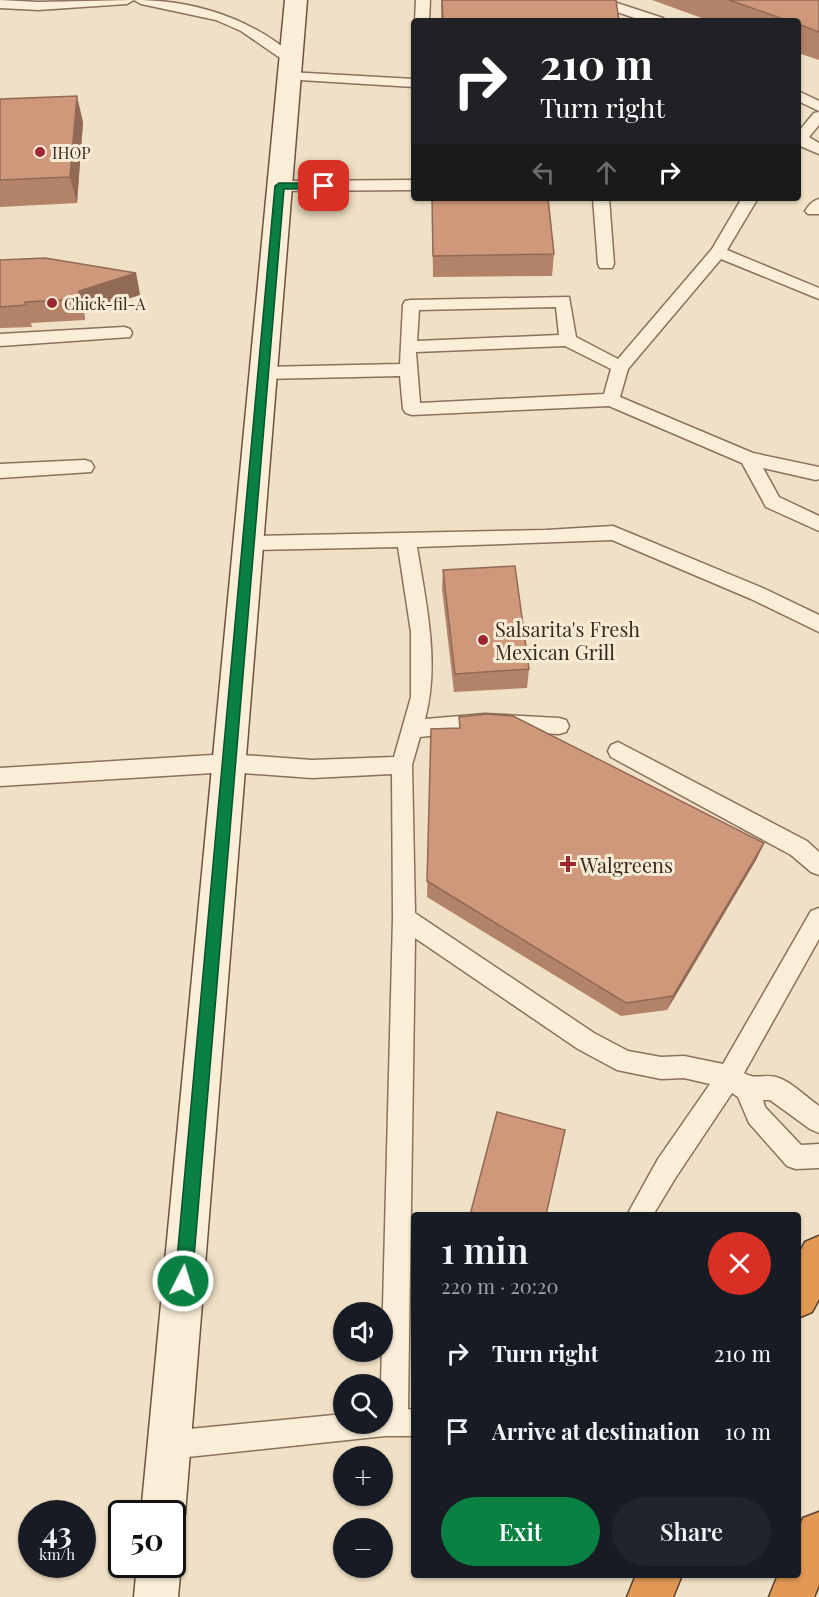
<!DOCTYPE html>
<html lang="en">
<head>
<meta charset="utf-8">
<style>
	:root { --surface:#171b24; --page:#20242c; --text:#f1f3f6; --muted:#9ea1a6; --accent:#0b8043 }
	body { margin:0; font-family:"Playfair Display",serif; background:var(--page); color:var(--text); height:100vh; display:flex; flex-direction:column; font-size:22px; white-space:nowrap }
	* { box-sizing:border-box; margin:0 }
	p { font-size:20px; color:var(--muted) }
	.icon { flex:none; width:33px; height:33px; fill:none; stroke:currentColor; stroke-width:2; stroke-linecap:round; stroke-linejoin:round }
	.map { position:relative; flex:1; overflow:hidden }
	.drawer { position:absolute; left:411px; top:1212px; width:390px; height:366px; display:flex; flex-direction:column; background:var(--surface); border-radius:6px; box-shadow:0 2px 4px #0004 }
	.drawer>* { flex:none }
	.banner { position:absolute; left:411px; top:18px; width:390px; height:183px; border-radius:6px; box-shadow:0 2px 4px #0004; background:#202124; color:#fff; overflow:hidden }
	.fabs { position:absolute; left:333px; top:1302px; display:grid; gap:12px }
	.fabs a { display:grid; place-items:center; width:60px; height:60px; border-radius:50%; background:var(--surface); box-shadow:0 2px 4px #0004; font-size:30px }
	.speed { position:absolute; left:18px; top:1500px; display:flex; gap:12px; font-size:30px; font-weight:700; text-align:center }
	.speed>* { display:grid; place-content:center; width:78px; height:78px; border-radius:50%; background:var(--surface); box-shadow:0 2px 4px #0004; line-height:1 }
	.speed small { font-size:15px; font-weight:400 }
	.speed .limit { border:3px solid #111; border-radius:9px; background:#fff; color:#111 }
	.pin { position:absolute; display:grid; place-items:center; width:51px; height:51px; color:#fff; margin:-26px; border-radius:12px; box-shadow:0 3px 9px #0006 }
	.me { position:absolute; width:66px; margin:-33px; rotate:5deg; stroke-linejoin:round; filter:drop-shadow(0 0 4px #0008) }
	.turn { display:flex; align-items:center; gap:21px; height:126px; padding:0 30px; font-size:27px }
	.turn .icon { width:78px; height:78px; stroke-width:2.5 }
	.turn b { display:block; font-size:42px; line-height:51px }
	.lanes { display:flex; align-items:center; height:57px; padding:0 30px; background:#0003; justify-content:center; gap:30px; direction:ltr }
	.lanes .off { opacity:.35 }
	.round { display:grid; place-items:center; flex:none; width:63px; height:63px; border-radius:32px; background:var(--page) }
	.overview { display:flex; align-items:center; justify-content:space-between; height:102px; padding:0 30px }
	h1 { font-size:36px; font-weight:600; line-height:45px }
	.cta { display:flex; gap:12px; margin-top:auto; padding:12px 30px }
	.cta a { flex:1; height:69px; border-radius:36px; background:var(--accent); color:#fff; font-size:24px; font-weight:600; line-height:69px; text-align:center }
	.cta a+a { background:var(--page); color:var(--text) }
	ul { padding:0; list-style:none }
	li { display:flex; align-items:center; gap:18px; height:78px; padding:0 30px }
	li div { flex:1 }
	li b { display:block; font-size:22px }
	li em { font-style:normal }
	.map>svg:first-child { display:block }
</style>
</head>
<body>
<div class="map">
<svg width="819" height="1597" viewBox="0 0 819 1597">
	<rect width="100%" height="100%" fill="#f0e0c5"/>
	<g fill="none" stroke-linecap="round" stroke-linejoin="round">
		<defs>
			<g id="lane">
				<path d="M0,0l38,2 96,-2 -7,4 -89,6 -38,-2z"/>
				<path d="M134,0c51,0 100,13 142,42 7,5 16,10 22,17l-7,4 -5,-1 -45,-31 -25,-11 -75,-16z"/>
				<path d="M416,0h14l-1,21h-14z"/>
				<path d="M588,0h20l55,18 2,3h-21l-54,-18z"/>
				<path d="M289,72l125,7v8l-130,-8 -2,-3z"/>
				<path d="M798,91l21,10v10l-21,-10z"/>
				<path d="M819,112v13l-10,12 10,6v11l-21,-9v-13l16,-19z"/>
				<path d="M414,180v10l-135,1 -8,-5 8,-5z"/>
				<path d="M593,198h16l5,66 -2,4h-12l-2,-4z"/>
				<path d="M742,198h16l-31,52 92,38v11l-98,-40 -93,110 -8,28 133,56 66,14v12l-3,1 -53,-12 16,29 40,19v15l-53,-24 -24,-44 -133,-57 -197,9 -6,-2 -3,-4 -3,-33 -137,3 -6,-2 -2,-4 2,-4 6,-2 137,-3 3,-59 2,-4 6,-1 158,-3 7,40 42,22 94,-110zM556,307l3,28 -142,6 2,-31zM565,346l46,23 -7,25 -184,9 -4,-51z"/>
				<path d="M819,199v15h-11l-3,-3c4,-6 7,-10 14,-12z"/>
				<path d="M124,327l6,2 2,4 -2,4 -130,9v-12z"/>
				<path d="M85,460l6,2 3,5 -3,5 -91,6v-14z"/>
				<path d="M613,526l152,63 54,26v17l-68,-33 -139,-59 -195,7c9,56 23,116 8,172l60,-5 74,4 7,2 3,6 -3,6 -7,2 -74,-4 -65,7 -8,28 3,148 179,120 34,18 33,6 23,-1 39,8 88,-153 8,-3v31l-75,134c10,7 21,1 32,4 15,4 30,20 43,29v27l-9,-4 -40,-29h-7l2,7 36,38 18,-1v24l-23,1 -9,-3 -38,-43 -11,-26 -6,-4 -56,84 -23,38h-26l31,-56 52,-75 -26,-6 -23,1 -44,-9 -39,-21 -163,-111 -7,471 6,1v26h-29l-216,23 -10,-4 -4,-10 4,-10 10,-4 175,-17v10h38l-1,-40 12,-466 -1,-144 -80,4 -83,-6 -229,14v-18l229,-14 83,6 82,-3 17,-60v-65l-13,-85 -150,3 -7,-2 -2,-5 2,-5 7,-2 298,-6z"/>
				<path d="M618,742l189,99 12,11v23l-8,-3 -20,-17 -180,-98 -3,-6 3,-6z"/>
			</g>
			<g id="secondary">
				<path d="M285,0h22l-122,1514 -7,15 -6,3v-18h-31z"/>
				<path d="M172,1547l9,17 -3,33h-44l3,-33h35z"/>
			</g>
			<g id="highway">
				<path d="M819,1236v63l-7,13 -14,6v-62l7,-14z"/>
				<path d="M819,1512v73l-5,12h-45l9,-22h20v-44l5,-13z"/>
				<path d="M636,1575h46l-9,22h-46z"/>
			</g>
		</defs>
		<use href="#lane" stroke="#8b715a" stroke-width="3"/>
		<use href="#secondary" stroke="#6d523d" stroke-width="3"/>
		<use href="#highway" stroke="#59402f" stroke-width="3"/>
		<use href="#lane" fill="#faeed9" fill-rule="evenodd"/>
		<use href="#secondary" fill="#faeed9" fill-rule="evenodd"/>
		<use href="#highway" fill="#e19954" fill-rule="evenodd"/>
	</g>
	<g fill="#b28369">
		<path d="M441,0l178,21h-178z"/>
		<path d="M652,0h167v60l-21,-7v-32h-88z"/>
		<path d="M0,99l83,23 -6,81 -77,4z"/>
		<path d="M432,198l122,56 -2,22 -119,1z"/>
		<path d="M0,260l136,13 4,22 -56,17 1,8 -54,3 1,4 -32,1z"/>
		<path d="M443,570l86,99 -2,19 -73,4 -12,-103z"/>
		<path d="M459,717l305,126 -8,17 -89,150 -46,6 -194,-119 4,-168 28,-1z"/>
	</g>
	<g fill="#916a55">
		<path d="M77,96l6,26 -6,81 -7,-26z"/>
		<path d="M136,273l4,22 -56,17 1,8 -6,-29z"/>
		<path d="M764,843l-8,17 -89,150 6,-14z"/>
	</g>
	<g fill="#cf987a" stroke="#916a55" stroke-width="1.5">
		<path d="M442,0h174l3,21h-176z"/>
		<path d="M729,0h90v32l-21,-8v-3h-9z"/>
		<path d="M77,96l-7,81 -70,3v-81z"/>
		<path d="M432,198h116l6,56 -121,2z"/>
		<path d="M45,258l91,15 -57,18 1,8 -55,3 1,3 -26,2v-47z"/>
		<path d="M515,566l14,103 -74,5 -12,-104z"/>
		<path d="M487,714l26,2 251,127 -91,153 -47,7 -199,-122 4,-152 29,-1 -1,-11z"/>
		<path d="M497,1112l68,18 -19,85h-76z"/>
	</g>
	<path fill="#0b8043" stroke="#07532c" stroke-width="1.5" d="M279,183h45l5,3 -5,3h-40l-92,1092 -3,5 -6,3 -5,-3 -3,-5 100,-1095z"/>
	<g fill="#9c2831" stroke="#f7ebd5" stroke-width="2">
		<circle cx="40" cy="152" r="6"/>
		<circle cx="52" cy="303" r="6"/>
		<circle cx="483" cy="640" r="6"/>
		<path d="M565 855h6v6h6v6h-6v6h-6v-6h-6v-6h6z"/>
	</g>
	<g text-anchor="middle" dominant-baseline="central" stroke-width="6" stroke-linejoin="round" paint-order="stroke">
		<g font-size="16" fill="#3b2a1f" stroke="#f7ebd5" text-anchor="start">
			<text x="52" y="152">IHOP</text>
			<text x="64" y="303">Chick-fil-A</text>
		</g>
		<g font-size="20" fill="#3b2a1f" stroke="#f7ebd5" text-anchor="start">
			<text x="495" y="628">Salsarita's Fresh<tspan x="495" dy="23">Mexican Grill</tspan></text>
			<text x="580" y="864">Walgreens</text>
		</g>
	</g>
</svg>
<div class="fabs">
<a><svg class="icon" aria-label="sound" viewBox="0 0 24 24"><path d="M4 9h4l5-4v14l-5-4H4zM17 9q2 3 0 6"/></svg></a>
<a><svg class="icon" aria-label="search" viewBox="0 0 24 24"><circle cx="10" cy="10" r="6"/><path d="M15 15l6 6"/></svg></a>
<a>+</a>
<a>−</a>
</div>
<div class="speed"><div>43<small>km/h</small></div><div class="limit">50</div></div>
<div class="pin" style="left:324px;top:186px;background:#d93025"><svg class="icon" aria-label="arrive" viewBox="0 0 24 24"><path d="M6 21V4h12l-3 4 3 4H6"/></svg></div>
<svg class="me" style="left:183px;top:1281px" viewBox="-20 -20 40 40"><circle r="17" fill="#0b8043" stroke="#fff" stroke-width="3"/><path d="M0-11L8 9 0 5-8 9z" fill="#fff"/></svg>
<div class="banner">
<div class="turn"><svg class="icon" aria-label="right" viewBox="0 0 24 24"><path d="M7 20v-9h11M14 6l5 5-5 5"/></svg><div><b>210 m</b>Turn right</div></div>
<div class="lanes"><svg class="icon off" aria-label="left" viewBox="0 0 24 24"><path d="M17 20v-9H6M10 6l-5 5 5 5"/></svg><svg class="icon off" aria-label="ahead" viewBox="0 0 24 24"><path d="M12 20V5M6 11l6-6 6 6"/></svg><svg class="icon" aria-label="right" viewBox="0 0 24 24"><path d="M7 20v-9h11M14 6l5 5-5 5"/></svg></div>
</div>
<section class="drawer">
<div class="overview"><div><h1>1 min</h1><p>220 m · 20:20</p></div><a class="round" style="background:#d93025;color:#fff"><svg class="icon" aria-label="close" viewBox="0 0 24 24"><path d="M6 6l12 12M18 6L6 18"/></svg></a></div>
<ul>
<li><svg class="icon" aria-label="right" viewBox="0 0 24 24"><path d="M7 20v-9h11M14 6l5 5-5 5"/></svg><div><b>Turn right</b></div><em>210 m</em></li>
<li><svg class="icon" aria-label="arrive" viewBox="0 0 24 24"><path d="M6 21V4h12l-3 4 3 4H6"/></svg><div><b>Arrive at destination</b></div><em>10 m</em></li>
</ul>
<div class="cta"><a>Exit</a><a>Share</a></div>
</section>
</div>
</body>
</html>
